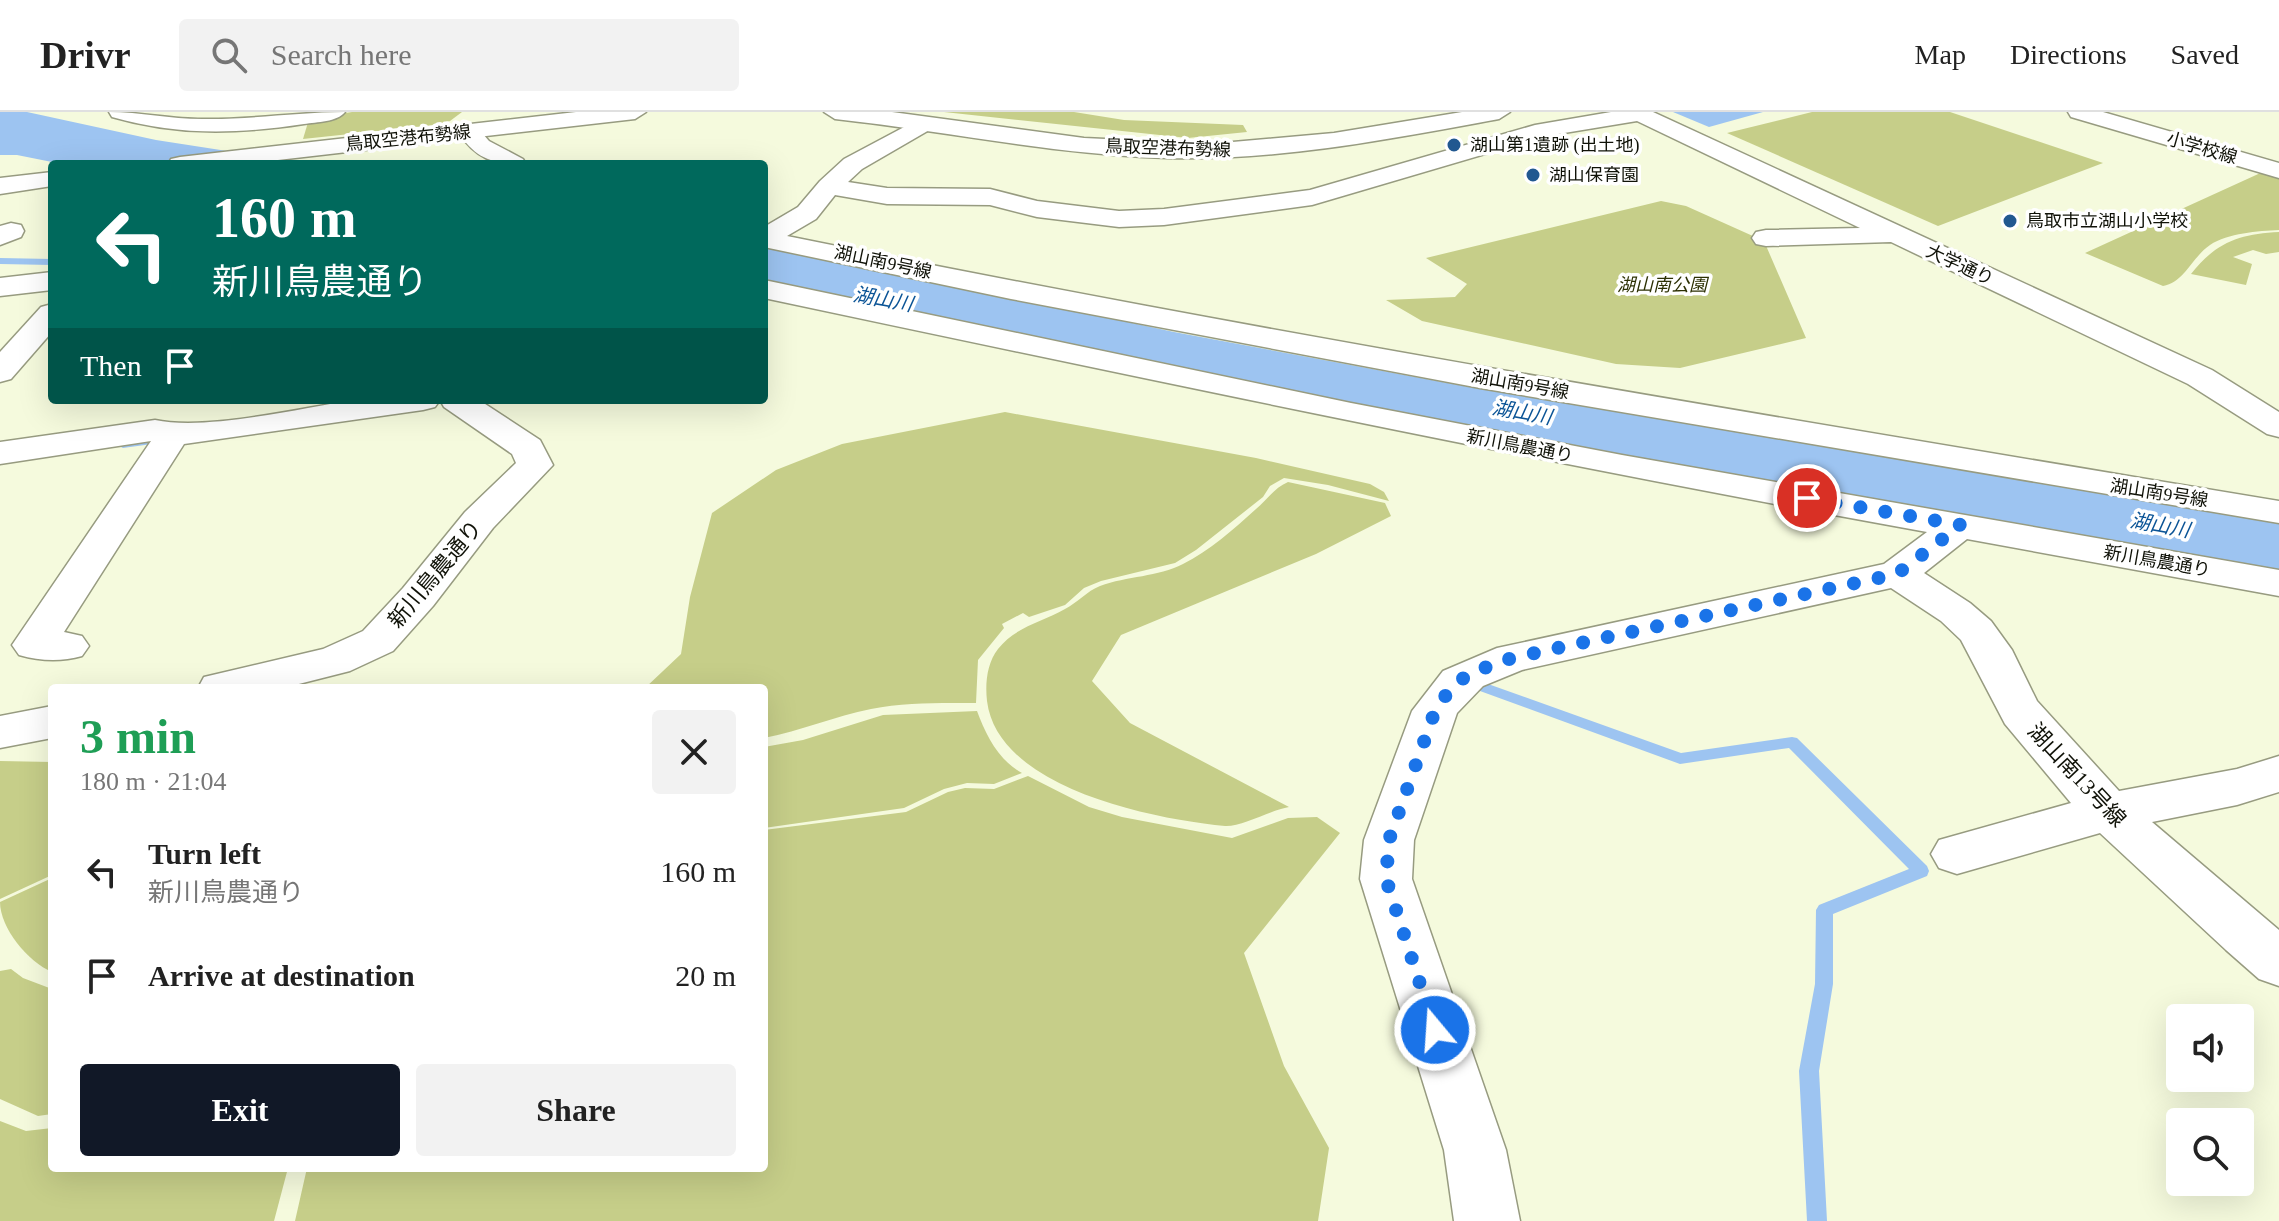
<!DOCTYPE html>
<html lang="en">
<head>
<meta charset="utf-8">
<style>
	:root { --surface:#fff; --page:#f2f2f2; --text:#222; --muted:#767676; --line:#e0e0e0; --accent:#111827 }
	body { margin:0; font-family:"Times New Roman","Noto Sans JP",serif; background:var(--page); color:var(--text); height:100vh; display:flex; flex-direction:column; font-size:30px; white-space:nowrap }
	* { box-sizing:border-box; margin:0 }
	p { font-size:26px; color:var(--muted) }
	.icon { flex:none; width:44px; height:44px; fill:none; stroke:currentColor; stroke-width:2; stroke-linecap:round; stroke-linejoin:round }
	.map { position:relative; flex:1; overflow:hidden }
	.panel { position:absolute; left:48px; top:572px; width:720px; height:488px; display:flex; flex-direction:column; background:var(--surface); border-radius:8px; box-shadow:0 8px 32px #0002 }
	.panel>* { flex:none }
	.hud { position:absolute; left:48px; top:48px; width:720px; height:244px; border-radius:8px; box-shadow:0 8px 32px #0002; background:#00695c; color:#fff; overflow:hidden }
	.controls { position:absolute; left:2166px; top:892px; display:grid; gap:16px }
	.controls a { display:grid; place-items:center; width:88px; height:88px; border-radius:8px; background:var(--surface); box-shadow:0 8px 32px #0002; font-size:40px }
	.pin { position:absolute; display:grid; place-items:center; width:68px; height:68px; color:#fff; margin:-34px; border:4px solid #fff; border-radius:50%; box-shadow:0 2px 8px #0007 }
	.me { position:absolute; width:88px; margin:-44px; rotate:342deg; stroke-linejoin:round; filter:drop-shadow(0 0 6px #0008) }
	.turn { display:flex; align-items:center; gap:28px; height:168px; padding:0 32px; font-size:36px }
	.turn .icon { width:104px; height:104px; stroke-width:2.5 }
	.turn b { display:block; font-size:56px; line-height:68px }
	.then { display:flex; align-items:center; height:76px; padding:0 32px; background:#0003; gap:16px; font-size:30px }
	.round { display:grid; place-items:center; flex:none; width:84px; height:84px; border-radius:8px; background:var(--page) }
	.headline { display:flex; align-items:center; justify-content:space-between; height:136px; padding:0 32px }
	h1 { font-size:48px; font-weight:700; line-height:60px; color:#1e9e55 }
	.action { display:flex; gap:16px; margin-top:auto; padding:16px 32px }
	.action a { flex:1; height:92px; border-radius:8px; background:var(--accent); color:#fff; font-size:32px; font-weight:700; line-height:92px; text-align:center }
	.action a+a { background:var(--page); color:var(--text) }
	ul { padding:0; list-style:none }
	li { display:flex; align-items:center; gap:24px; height:104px; padding:0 32px }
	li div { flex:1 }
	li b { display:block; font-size:30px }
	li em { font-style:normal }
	header { display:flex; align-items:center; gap:48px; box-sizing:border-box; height:112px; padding:0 40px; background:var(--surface); border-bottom:2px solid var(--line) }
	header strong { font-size:38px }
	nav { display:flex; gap:44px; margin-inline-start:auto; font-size:28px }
	.search { width:560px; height:72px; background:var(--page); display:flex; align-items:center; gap:20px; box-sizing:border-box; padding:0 28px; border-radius:8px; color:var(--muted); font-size:30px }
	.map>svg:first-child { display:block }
</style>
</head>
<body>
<header>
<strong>Drivr</strong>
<div class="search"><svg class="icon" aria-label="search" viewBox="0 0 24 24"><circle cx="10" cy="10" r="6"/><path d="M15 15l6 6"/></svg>Search here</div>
<nav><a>Map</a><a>Directions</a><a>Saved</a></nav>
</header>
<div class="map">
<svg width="2279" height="1109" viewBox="0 0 2279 1109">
	<rect width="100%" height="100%" fill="#f5fadd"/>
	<g fill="#c6ce89">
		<path d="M352,0h110l-12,9 -16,4 -131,14 6,-20z"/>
		<path d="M944,0h130l50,8 119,5 4,7 -59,6z"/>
		<path d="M1812,0h138l153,51 -165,63 -211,-93z"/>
		<path d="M2267,58l12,4v56c-21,1 -51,3 -69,15 -18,12 -25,37 -47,41l-78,-33z"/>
		<path d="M1661,89l25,5 78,35 42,97 -126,30 -64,-4 -194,-43 -36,-21 69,-3 12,-13 -41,-26z"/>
		<path d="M2279,120v20l-13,2 -13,-4 -20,7 19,7 -6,21 -55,-11c25,-32 49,-40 88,-42z"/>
		<path d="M1005,300l251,46 114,26 14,8 5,9 -61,-16 -44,-7 -14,8 -7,11 -67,53 -21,13 -74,18 -17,7 -19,17 -36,12 -6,-4 -21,11 2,4 -26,32 -2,43c-35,0 -70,-1 -105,6 -36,7 -70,22 -107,29v-50h-119l36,-34 9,-57 22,-84 64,-43 66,-26z"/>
		<path d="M1288,370l97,21 6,13 -75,38 -195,81 -29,46 38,42 159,84c-18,3 -48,20 -64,19 -71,-7 -227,-37 -238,-125 -2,-18 0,-38 11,-52 17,-22 44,-27 67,-40 12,-6 22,-18 35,-23 27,-10 58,-9 83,-22 26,-13 51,-35 73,-55 11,-9 18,-21 32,-27z"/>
		<path d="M977,599c9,24 21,49 45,62l-28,11 -27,-1 -23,6 -40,19 -140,20v-81l39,-7 80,-25z"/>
		<path d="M0,649l52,1v113l-52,24z"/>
		<path d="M1028,664l61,31 33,10 110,21 56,-20 29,-1 23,16 -96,120 40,113 45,82 -11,73h-1023l12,-53h457v-338l142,-18 42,-20 17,-4 29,1z"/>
		<path d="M52,766v94c-24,-10 -52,-44 -52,-70z"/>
		<path d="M11,857l12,9 29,11v125l-14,2 -38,-17v-128z"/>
		<path d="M0,1009l26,10 26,-3v40h236l-14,53h-274z"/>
	</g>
	<g fill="#9dc4f1">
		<path d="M0,0h27l129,28 155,24h-249l-45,-9h-17z"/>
		<path d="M1673,0h90l-54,15z"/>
		<path d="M764,132l410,88 306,57 4,-6 795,137v56l-584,-103 -931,-188z"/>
	</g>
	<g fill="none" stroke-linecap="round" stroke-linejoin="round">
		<g fill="#9dc4f1" fill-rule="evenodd">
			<path d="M0,146l52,1v6l-52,-1z"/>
			<path d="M148,327l6,3 -2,2 -29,4 -6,-3 6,-3z"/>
			<path d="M1474,567l207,74 111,-16 5,1 130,128 2,5 -2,5 -94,38v70l-14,87 8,150h-20l-8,-150 16,-87 1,-74 3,-5 90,-36 -120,-121 -109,16 -211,-77 -2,-3z"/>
		</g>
		<defs>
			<g id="minor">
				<path d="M109,0c31,0 61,7 93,7 48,1 95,-7 143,-7 -8,10 -28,10 -41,12 -66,10 -127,12 -192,-7z"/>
				<path d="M1611,0h42l559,258 67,42v25l-12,-3 -79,-50 -297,-142 -125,4 -10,-2 -4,-6 4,-6 10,-2 94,-2 -223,-107 -91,15 -234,69 -148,20 -45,2 -82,-10 -47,-12 -103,-1 -52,-9 -19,24 -29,17c495,101 994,182 1492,265v22l-799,-135 -469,-89 -247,-52v-20l34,-20 22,-26 24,-22 79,-42 8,2 3,5 -3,5 -69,40 -14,13 39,6 103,1 47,12 82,10 45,-2 146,-19 225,-65z"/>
				<path d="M2068,0h35l176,51v15l-208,-61z"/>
				<path d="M468,12l8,2 13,15 34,18 3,5c-34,0 -49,-4 -69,-33l3,-5z"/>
				<path d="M11,111l10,2 3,6 -3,6 -21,8v-19z"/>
				<path d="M52,160v18l-52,6v-18z"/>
				<path d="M764,168l587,123 271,52 657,115v26l-312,-57 -43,34 46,30 21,18 21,29 25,51 82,90 118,-22 42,-13v36l-42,13 -85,17 127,108v56l-20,-7 -33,-29 -126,-117 -143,41 -18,-6 -8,-14 8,-14 132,-37 -66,-79 -44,-84 -20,-19 -50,-33 -369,82 -39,16 -26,27 -43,127 -2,39 94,271 14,71h-66l-10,-71 -84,-271 4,-39 48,-129 31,-40 54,-23 387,-84 43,-32c-389,-70 -776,-152 -1163,-234z"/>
				<path d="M52,192v28l-41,47 -11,3v-30l41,-45z"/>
				<path d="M355,288h124l61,40 13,25 -60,63 -60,78 -40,45 -43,20 -67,17h-85l6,-11 119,-28 40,-18 40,-43 62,-76 51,-49 -4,-9 -68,-47 -4,-7 -5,7 -12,3 -239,34 -120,188 18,4 7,10 -7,10c-21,6 -42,5 -63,-1l-7,-10 139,-204 -151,23v-22l155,-22c52,11 145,-12 200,-20z"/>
				<path d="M52,594v32l-52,10v-32z"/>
			</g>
			<g id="major">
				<path d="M576,0h70l-11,7 -392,45h-75l3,-5 9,-2z"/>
				<path d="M824,0h68l192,26 126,6 124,-11 128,-21h48l-11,7c-109,20 -220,42 -332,39 -111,-3 -221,-27 -332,-39z"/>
				<path d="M52,60v14l-52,8v-16z"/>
			</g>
		</defs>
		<use href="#minor" stroke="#979b80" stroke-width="3"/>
		<use href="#major" stroke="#979b80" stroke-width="3"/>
		<use href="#minor" fill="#fff" fill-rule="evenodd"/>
		<use href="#major" fill="#fff" fill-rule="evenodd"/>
	</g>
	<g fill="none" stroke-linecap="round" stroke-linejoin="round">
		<path stroke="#1a73e8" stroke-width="14" stroke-dasharray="0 25.2" d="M1435,918l-49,-151 3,-39 46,-129c24,-38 36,-38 77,-53l385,-84 64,-49 -154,-27"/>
	</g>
	<g fill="#215890" stroke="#fff" stroke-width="3">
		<circle cx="1454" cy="33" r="8"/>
		<circle cx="1533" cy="63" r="8"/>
		<circle cx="2010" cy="109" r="8"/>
	</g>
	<g text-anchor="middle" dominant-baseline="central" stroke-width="7" stroke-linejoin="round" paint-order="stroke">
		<g font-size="18" fill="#101208" stroke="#fff">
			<text transform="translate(408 26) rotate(-6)">鳥取空港布勢線</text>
			<text transform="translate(1168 36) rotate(2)">鳥取空港布勢線</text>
			<text transform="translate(2202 36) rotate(16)">小学校線</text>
			<text transform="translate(883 150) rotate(12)">湖山南9号線</text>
			<text transform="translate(1960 153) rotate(25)">大学通り</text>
			<text transform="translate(1520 272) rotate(10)">湖山南9号線</text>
			<text transform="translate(1520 334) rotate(11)">新川鳥農通り</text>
			<text transform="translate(2159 381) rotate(9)">湖山南9号線</text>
			<text transform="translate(2157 449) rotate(10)">新川鳥農通り</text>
		</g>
		<g font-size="18" fill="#101208" stroke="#fff" text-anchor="start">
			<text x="1470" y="33">湖山第1遺跡 (出土地)</text>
			<text x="1549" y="63">湖山保育園</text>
			<text x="2026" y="109">鳥取市立湖山小学校</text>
		</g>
		<g font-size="18" font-style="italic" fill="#2c3003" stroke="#fff">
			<text x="1662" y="173">湖山南公園</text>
		</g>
		<g font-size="20" font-style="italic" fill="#0b5496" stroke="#fff">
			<text transform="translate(883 187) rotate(10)">湖山川</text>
			<text transform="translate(1522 300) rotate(10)">湖山川</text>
			<text transform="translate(2160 413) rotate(10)">湖山川</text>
		</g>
		<g font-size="22" fill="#101208" stroke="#fff">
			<text transform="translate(435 462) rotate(-50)">新川鳥農通り</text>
			<text transform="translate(2077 663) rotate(47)">湖山南13号線</text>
		</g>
	</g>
</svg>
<div class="controls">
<a><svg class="icon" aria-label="sound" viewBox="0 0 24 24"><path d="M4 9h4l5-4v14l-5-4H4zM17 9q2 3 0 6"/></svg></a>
<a><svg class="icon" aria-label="search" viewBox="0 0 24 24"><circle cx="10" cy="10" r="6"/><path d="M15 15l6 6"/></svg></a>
</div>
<div class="pin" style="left:1807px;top:386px;background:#d93025"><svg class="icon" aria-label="arrive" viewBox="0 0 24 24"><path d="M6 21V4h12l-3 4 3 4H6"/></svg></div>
<svg class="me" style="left:1435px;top:918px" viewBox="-20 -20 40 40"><circle r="17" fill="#1a73e8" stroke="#fff" stroke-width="3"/><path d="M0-11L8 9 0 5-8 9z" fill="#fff"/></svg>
<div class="hud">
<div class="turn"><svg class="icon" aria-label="left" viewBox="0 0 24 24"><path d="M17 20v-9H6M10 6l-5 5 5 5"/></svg><div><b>160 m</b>新川鳥農通り</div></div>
<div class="then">Then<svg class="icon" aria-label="arrive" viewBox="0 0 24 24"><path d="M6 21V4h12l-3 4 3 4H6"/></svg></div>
</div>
<section class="panel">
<div class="headline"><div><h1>3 min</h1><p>180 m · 21:04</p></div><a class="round"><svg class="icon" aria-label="close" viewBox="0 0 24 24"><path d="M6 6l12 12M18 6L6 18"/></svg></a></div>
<ul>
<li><svg class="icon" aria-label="left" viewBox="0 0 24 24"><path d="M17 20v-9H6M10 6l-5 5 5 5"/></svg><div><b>Turn left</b><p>新川鳥農通り</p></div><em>160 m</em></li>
<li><svg class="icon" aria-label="arrive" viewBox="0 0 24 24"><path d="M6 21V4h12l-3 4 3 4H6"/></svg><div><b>Arrive at destination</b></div><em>20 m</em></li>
</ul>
<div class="action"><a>Exit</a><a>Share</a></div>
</section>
</div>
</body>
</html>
